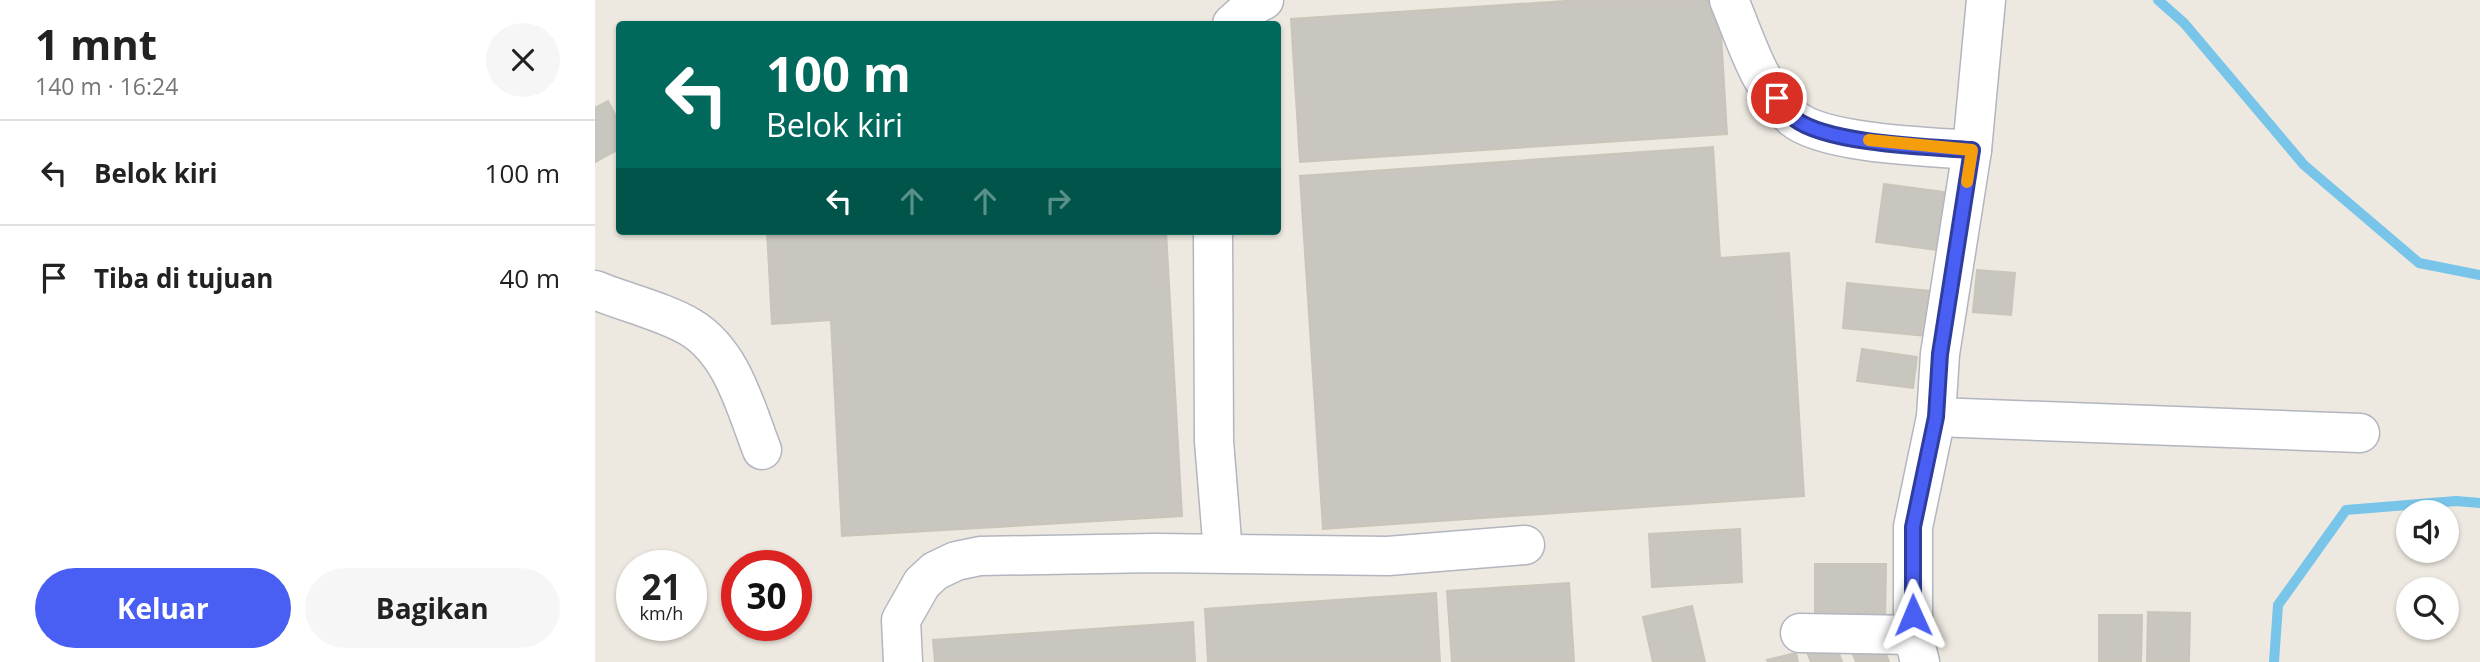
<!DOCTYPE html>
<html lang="id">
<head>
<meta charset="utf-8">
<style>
	:root { --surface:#fff; --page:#f6f6f6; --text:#222; --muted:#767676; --line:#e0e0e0; --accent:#495ef2 }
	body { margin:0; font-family:"Open Sans",sans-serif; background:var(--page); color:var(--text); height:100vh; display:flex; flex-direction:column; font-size:26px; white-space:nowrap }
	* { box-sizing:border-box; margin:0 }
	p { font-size:23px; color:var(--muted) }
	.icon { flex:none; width:38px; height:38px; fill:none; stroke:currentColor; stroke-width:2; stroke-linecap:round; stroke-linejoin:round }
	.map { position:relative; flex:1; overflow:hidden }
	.sheet { display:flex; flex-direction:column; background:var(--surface); width:595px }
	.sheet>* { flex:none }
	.guide { position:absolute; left:21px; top:21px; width:665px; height:214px; border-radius:7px; box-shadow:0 2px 5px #0004; background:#00695c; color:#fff; overflow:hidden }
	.buttons { position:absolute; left:1801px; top:500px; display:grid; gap:14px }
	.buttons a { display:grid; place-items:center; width:63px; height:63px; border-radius:50%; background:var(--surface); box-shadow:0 2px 5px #0004; font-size:35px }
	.speed { position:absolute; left:21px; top:550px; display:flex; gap:14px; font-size:35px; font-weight:700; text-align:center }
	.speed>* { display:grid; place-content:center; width:91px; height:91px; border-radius:50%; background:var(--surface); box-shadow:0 2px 5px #0004; line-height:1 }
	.speed small { font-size:18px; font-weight:400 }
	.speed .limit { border:10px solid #d22; background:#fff; color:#111 }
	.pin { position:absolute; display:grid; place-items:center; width:60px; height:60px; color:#fff; margin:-30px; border:4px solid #fff; border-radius:50%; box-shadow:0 2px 7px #0007 }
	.me { position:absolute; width:77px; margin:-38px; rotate:359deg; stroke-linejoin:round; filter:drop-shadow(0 0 5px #0008) }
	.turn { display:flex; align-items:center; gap:24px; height:147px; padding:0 35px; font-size:32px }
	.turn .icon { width:91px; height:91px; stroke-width:2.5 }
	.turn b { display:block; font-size:49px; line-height:60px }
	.lanes { display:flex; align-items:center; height:66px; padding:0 35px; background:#0003; justify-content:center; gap:35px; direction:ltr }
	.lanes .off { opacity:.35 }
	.round { display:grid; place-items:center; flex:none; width:74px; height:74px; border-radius:37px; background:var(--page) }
	.headline { display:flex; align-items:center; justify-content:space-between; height:119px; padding:0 35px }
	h1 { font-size:42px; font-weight:700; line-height:52px }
	.button { display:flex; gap:14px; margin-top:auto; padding:14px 35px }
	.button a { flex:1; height:80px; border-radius:42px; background:var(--accent); color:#fff; font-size:28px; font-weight:700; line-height:80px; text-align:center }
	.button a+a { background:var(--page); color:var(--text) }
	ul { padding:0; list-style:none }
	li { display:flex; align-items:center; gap:21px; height:105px; padding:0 35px; border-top:2px solid var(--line) }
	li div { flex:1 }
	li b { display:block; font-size:26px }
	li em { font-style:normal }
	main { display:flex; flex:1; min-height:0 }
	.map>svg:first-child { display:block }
</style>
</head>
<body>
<main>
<section class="sheet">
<div class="headline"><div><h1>1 mnt</h1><p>140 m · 16:24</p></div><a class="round"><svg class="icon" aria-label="close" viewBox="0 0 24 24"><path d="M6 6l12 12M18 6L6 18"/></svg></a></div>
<ul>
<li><svg class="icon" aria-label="left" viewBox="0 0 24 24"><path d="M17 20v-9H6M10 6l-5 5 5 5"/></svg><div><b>Belok kiri</b></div><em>100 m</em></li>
<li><svg class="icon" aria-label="arrive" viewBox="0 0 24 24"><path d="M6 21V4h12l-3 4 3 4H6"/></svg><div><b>Tiba di tujuan</b></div><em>40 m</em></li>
</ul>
<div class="button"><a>Keluar</a><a>Bagikan</a></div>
</section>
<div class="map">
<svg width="1885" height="662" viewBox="0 0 1885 662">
	<rect width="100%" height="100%" fill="#ede9e0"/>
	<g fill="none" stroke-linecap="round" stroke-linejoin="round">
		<g stroke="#79c5ea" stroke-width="10">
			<path d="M1563,0l26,23 120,142 115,98 61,12"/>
			<path d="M1679,662l4,-57 68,-95 110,-9 24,2"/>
		</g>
	</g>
	<g fill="#c9c5bf" stroke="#c9c5b9" stroke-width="2">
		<path d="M986,0h138l8,134 -427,28 -9,-143z"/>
		<path d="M13,101l11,21v27l-24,13v-54z"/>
		<path d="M1118,147l7,111 69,-5 15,243 -481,33 -23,-353z"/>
		<path d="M1289,184l68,9 -8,58 -68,-9z"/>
		<path d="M172,231h399l16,285 -340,20 -11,-216 -59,4z"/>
		<path d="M1382,270l38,3 -4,42 -38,-3z"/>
		<path d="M1252,283l83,8 -4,45 -83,-8z"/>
		<path d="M1267,349l55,8 -4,31 -56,-7z"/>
		<path d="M1145,529l2,53 -90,5 -3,-53z"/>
		<path d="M1220,564h71l-1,56h-70z"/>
		<path d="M974,583l5,79h-122l-5,-71z"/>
		<path d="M841,593l4,69h-232l-3,-53z"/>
		<path d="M1097,606l13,56h-52l-10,-45z"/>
		<path d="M1553,612l42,1 -1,49h-42z"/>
		<path d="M1504,615h43l-1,47h-42z"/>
		<path d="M598,622l2,40h-260l-2,-22z"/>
		<path d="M1286,640l8,22h-33l-4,-11z"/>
		<path d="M1240,642l7,20h-31l-4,-10z"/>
		<path d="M1201,653l2,9h-30l-1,-2z"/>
	</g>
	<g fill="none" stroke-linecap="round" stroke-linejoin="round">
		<defs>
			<g id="minor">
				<path d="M1134,0c17,40 30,88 64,118 30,26 138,29 179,32"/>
				<path d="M637,24l19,-17 13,-7"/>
				<path d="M618,231l1,210 9,112"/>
				<path d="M0,290c29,12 70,22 95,37 42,25 55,79 72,123"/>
				<path d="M1341,417l424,16"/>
				<path d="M1205,633l113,2"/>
				<path d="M308,662l-2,-42 21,-37 13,-12 21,-10 24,-5 175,-3 233,3 137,-11"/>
				<path d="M1325,662l-7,-27v-108l23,-110 4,-63 32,-204 14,-150"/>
			</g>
		</defs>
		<use href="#minor" stroke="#b3b5bf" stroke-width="41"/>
		<use href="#minor" stroke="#fff" stroke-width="38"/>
	</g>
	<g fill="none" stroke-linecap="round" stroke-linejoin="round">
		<defs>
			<path id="route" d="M1182,98c5,7 11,16 18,21 33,25 134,28 177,31l-32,204 -4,63 -23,110v88"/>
		</defs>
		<use href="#route" stroke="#2f3d9d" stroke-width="18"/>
		<use href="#route" stroke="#495ef2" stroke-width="12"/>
		<path stroke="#f59e0b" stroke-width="12" d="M1274,140l103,10 -5,32"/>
	</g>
</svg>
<div class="buttons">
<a><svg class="icon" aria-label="sound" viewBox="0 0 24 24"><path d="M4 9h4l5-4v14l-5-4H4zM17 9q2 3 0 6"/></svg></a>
<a><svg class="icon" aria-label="search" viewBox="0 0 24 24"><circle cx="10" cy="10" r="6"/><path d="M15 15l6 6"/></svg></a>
</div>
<div class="speed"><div>21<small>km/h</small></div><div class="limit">30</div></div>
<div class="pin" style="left:1182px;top:98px;background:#d93025"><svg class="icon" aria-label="arrive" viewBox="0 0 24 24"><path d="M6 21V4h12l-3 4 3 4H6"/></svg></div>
<svg class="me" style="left:1318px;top:615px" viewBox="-20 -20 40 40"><path d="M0-17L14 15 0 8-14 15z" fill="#495ef2" stroke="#fff" stroke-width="4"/></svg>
<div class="guide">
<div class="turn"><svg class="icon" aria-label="left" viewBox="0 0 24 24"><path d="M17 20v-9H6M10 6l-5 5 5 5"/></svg><div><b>100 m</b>Belok kiri</div></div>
<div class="lanes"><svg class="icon" aria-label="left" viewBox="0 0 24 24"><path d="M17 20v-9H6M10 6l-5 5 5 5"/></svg><svg class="icon off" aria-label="ahead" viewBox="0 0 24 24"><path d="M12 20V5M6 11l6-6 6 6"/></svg><svg class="icon off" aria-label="ahead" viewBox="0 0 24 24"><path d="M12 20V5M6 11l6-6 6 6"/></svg><svg class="icon off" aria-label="right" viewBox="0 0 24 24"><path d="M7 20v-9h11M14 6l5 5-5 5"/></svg></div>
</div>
</div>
</main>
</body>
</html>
